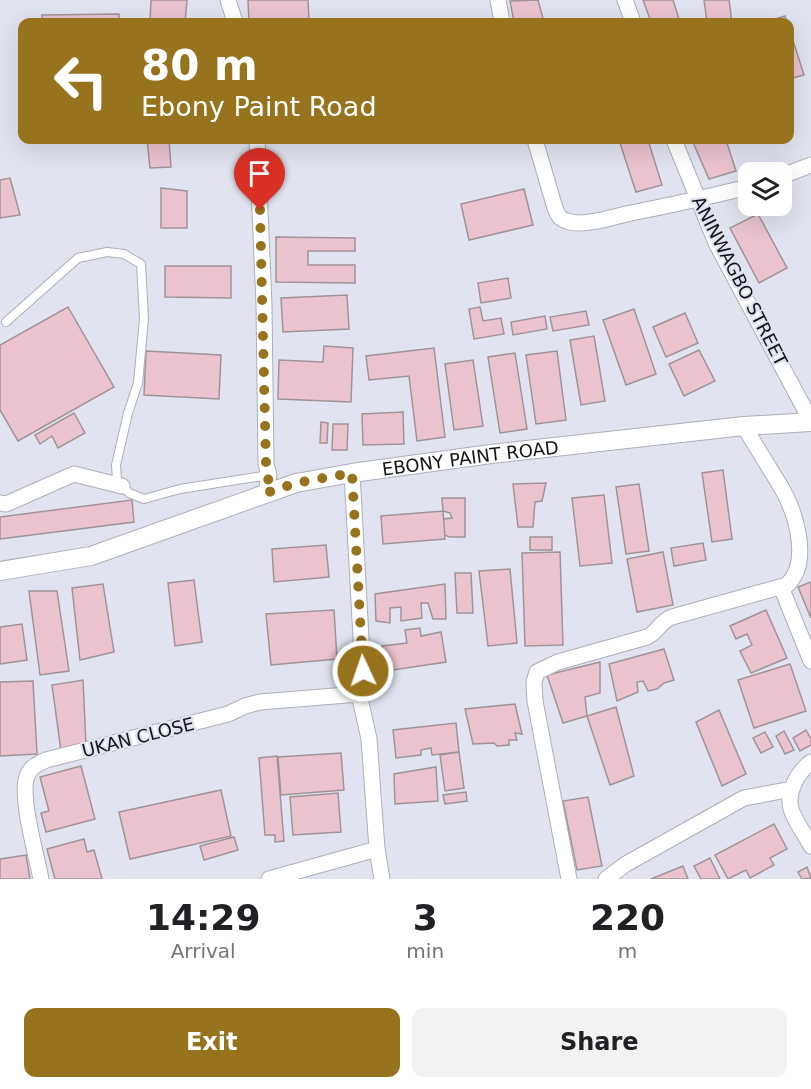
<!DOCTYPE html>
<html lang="en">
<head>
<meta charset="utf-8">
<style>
	:root { --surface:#fff; --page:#f2f2f2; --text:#202124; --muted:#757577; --accent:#98731d }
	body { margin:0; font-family:"DejaVu Sans",sans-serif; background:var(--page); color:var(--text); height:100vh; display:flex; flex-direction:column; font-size:22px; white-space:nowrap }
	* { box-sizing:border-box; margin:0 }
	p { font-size:20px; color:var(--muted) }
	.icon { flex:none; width:33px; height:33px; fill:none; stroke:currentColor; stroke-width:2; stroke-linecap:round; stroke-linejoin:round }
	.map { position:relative; height:879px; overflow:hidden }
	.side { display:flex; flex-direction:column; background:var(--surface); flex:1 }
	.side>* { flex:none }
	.banner { position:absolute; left:18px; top:18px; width:776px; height:126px; border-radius:12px; box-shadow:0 6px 24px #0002; background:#98731d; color:#fff; overflow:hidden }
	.buttons { position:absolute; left:738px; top:162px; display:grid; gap:12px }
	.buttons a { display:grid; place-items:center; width:54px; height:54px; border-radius:12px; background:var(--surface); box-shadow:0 6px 24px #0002; font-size:30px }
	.pin { position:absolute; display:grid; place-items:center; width:51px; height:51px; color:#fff; margin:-62px -26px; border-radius:50% 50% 50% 0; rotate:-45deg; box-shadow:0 0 6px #0007 }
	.pin .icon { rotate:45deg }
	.me { position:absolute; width:66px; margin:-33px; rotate:357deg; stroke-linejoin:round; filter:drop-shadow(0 0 4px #0008) }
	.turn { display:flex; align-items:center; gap:21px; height:126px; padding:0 24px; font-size:27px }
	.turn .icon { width:78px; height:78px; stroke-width:2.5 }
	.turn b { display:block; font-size:42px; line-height:51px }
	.eta { display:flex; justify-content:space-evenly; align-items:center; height:102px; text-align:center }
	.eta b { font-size:36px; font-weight:800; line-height:42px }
	.action { display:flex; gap:12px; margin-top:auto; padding:12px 24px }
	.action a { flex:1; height:69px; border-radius:12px; background:var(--accent); color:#fff; font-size:24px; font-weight:800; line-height:69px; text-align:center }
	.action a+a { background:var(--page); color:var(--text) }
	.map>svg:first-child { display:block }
</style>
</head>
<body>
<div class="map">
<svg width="811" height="879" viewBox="0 0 811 879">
	<rect width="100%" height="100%" fill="#e1e4f0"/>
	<g fill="#eac3cf" stroke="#a09397" stroke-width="1.5">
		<path d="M151,0h36l-2,22h-35z"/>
		<path d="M248,0h60l1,21 -60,1z"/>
		<path d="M538,0l6,22h-30l-4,-21z"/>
		<path d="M643,0h30l7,22h-29z"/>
		<path d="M704,0h25l3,22h-25z"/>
		<path d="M119,14v8h-77v-7z"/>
		<path d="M785,16l2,6h-22z"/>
		<path d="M789,28l15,47 -15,4z"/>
		<path d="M147,140h22l2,27 -21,1z"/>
		<path d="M619,140h29l14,45 -26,7z"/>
		<path d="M692,140h34l10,31 -27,8z"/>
		<path d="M10,178l10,37 -20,3v-38z"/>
		<path d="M161,188l26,3v37h-26z"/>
		<path d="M524,189l9,36 -64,15 -8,-36z"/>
		<path d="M758,214l29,54 -28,15 -29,-55z"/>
		<path d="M276,237l79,1v13h-47v14h47v18l-79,-1z"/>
		<path d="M165,266h66v32l-66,-1z"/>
		<path d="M508,278l3,20 -30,5 -3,-20z"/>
		<path d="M347,295l2,34 -66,3 -2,-34z"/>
		<path d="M68,307l46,80 -96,54 -18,-31v-65z"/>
		<path d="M480,307l3,14 18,-3 3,16 -30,5 -5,-30z"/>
		<path d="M634,309l22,65 -30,11 -23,-65z"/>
		<path d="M586,311l3,14 -36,6 -3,-14z"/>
		<path d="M685,313l13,30 -32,14 -13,-30z"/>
		<path d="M545,316l2,13 -34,6 -2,-13z"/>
		<path d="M594,336l11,65 -24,4 -11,-65z"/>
		<path d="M324,346l29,2 -2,54 -73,-3 1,-39 44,2z"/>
		<path d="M434,348l11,89 -28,4 -8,-65 -40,4 -3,-24z"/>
		<path d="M699,350l16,31 -31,15 -15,-32z"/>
		<path d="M146,351l75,4 -2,44 -75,-4z"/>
		<path d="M557,351l9,69 -30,4 -10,-69z"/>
		<path d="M515,353l12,76 -27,4 -12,-76z"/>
		<path d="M473,360l10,66 -29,4 -9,-66z"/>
		<path d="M403,412l1,32 -41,1 -1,-31z"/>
		<path d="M74,413l11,20 -27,15 -6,-12 -12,8 -5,-9z"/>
		<path d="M321,422l7,1 -1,20h-7z"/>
		<path d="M333,424h15l-1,26h-15z"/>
		<path d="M723,470l9,69 -20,3 -10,-69z"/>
		<path d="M546,483l-4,18 -7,1 -2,25h-15l-5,-43z"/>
		<path d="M639,484l10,67 -23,3 -10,-67z"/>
		<path d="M604,495l8,68 -32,3 -8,-68z"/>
		<path d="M442,498h23v39h-15l-6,-2 -1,-16 9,-1 -2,-5 -7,-2z"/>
		<path d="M132,500l2,22 -134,17v-22z"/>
		<path d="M443,511l2,28 -62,5 -2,-28z"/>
		<rect x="530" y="537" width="22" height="13"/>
		<path d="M703,543l3,17 -32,6 -3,-18z"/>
		<path d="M326,545l3,32 -55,5 -2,-33z"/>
		<path d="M560,552l3,93 -38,1 -3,-93z"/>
		<path d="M663,552l10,53 -36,7 -10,-53z"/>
		<path d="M510,569l7,74 -29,3 -9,-75z"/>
		<path d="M455,573h16l2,40h-16z"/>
		<path d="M194,580l8,62 -27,4 -7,-63z"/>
		<path d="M811,582v36l-13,-31z"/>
		<path d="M103,584l11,68 -34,8 -8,-72z"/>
		<path d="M445,584l1,35h-13l-5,-16h-7l1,15 -21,3v-14l-11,1v15l-14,-2 -1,-27z"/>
		<path d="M29,591h28l12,80 -29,4z"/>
		<path d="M334,610l3,49 -66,6 -5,-51z"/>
		<path d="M766,610l21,48 -36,15 -11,-22 12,-6 -5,-11 -11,5 -6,-13z"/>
		<path d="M22,624l5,36 -27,4v-37z"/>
		<path d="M420,628l1,8 20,-4 5,30 -60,9 -4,-25 25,-3 -2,-13z"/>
		<path d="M664,649l10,31 -10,3 -7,6 -9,2 -5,-10 -6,1 1,10 -21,9 -8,-37z"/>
		<path d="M600,662v31l-15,4 2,19 -24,7 -16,-48z"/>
		<path d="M790,664l16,47 -52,17 -16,-48z"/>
		<path d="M83,680l3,65 -25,6 -9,-66z"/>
		<path d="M33,681l4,73 -37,2v-74z"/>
		<path d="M515,704l7,30 -7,-1 2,7h-8v5l-12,1 -3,-3 -21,1 -8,-35z"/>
		<path d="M616,707l18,69 -24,9 -23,-69z"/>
		<path d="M719,710l27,64 -24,12 -26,-64z"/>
		<path d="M456,723l3,29 -27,3 -1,-7 -10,2v5l-25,3 -3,-28z"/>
		<path d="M806,730l5,9v6l-11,6 -7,-13z"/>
		<path d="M784,731l10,19 -9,4 -9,-18z"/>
		<path d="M765,732l8,15 -12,6 -8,-15z"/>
		<path d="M459,752l5,36 -19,3 -5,-36z"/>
		<path d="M341,753l3,37 -63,5 -3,-38z"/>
		<path d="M277,756l7,85 -9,1v-7h-10l-6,-77z"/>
		<path d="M81,766l14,53 -49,13 -5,-19 8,-2 -9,-34z"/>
		<path d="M436,767l2,34 -43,3 -1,-30z"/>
		<path d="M221,790l10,46 -101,23 -11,-47z"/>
		<path d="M466,792l1,9 -22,3 -2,-9z"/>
		<path d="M338,793l3,39 -48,3 -3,-38z"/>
		<path d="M588,797l14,69 -25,4 -14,-69z"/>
		<path d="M774,824l13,25 -17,9 4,7 -24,13 -4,-8 -18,9 -13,-24z"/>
		<path d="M234,837l4,13 -34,10 -4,-14z"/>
		<path d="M84,839l3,13 7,-2 8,29h-47l-8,-30z"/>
		<path d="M26,855l4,24h-30v-20z"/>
		<path d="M710,858l10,21h-19l-7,-13z"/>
		<path d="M683,866l5,13h-37z"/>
		<path d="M807,867l4,11 -9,1 -4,-7z"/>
	</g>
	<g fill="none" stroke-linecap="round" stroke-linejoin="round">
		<defs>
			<path id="service" d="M6,322l72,-64 29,-6 17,2 17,10 3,55 -6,64 -10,30 -12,52 1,15 12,13 15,6 36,-10 89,-14"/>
			<g id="minor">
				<path d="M228,0l7,22"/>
				<path d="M498,0l4,22"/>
				<path d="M625,0l8,22"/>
				<path d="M257,140l7,165 2,159 3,11 -3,18"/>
				<path d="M535,140l20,68c3,7 4,11 12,13 14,6 44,-3 59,-7 41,-8 82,-17 122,-27"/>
				<path d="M674,140l42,103 95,178"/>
				<path d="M782,176l29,-11"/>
				<path d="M352,473l12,220 -5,1 10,45 8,110 5,30"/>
				<path d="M0,503l6,1 68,-30 48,12"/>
				<path d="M781,587l30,74"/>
				<path d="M811,762c-14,11 -26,32 -19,50 5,12 13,23 19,34"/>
				<path d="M41,879c-4,-22 -23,-87 -13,-105 4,-8 10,-10 18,-14l182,-46 17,-8 15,-4 99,-8"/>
				<path d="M269,879l108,-30"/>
				<path d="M569,879l-34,-178 -1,-19 3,-10 21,-10 89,-25c11,-5 13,-16 25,-20l115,-32c24,-22 10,-73 -9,-103 -11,-18 -23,-37 -34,-56"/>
				<path d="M606,879l20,-15 118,-66 48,-9"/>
			</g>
			<g id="tertiary">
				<path id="s1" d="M0,571l91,-15 205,-73 56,-10 139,-19 253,-28 67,-4"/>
			</g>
		</defs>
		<use href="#service" stroke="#acafba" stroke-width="10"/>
		<use href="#minor" stroke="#acafba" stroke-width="17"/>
		<use href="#tertiary" stroke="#acafba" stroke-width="20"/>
		<use href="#service" stroke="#fff" stroke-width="8"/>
		<use href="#minor" stroke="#fff" stroke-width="15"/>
		<use href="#tertiary" stroke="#fff" stroke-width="18"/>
	</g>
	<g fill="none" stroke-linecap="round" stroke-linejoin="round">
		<path stroke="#98731d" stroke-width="10" stroke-dasharray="0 18" d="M260,210l6,254 3,11 -3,18 30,-10 56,-10 11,198"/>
	</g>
	<g text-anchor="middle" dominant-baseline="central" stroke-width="4.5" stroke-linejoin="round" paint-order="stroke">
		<g font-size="18" fill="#141519" stroke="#e1e4f0">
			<text transform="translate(740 281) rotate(63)">ANINWAGBO STREET</text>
			<text stroke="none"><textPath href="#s1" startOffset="486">EBONY PAINT ROAD</textPath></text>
			<text transform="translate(138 737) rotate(-14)">UKAN CLOSE</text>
		</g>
	</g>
</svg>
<div class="buttons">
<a><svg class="icon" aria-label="layers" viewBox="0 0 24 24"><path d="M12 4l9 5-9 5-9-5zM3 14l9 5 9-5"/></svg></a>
</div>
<div class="pin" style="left:260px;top:210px;background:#d93025"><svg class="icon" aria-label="arrive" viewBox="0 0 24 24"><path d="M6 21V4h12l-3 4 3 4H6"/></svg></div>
<svg class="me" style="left:363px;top:671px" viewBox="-20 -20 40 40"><circle r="17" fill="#98731d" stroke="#fff" stroke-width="3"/><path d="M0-11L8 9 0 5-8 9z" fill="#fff"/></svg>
<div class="banner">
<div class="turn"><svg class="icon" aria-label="left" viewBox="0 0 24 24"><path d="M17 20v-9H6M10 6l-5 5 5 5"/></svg><div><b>80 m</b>Ebony Paint Road</div></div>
</div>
</div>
<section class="side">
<div class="eta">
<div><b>14:29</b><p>Arrival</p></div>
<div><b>3</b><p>min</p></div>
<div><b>220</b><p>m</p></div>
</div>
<div class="action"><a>Exit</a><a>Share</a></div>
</section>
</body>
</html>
